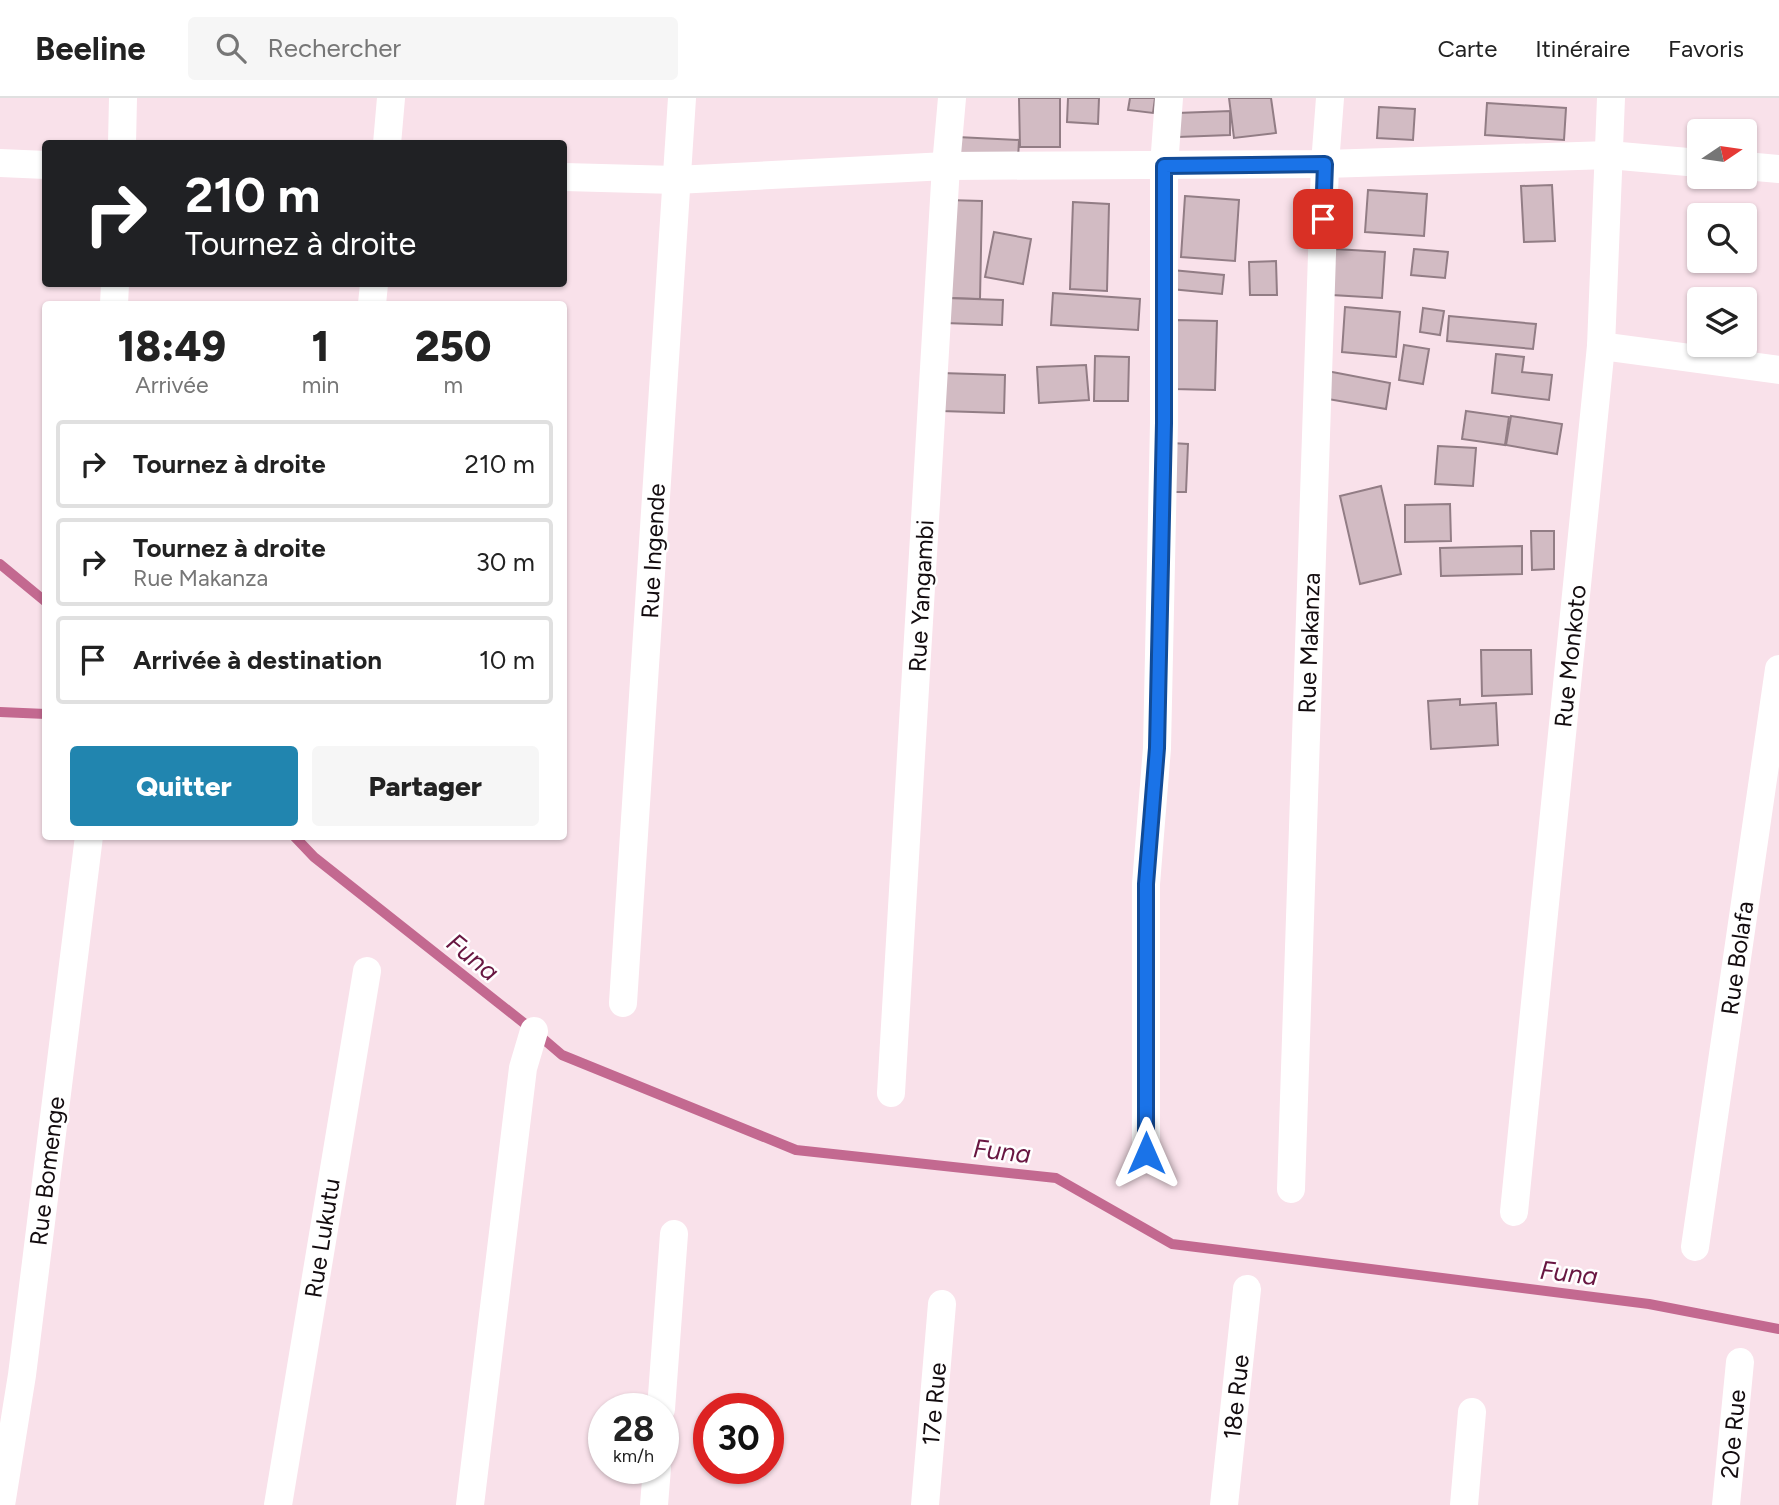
<!DOCTYPE html>
<html lang="fr">
<head>
<meta charset="utf-8">
<style>
	:root { --surface:#fff; --page:#f6f6f6; --text:#222; --muted:#767676; --line:#e0e0e0; --accent:#2185af }
	body { margin:0; font-family:Figtree,sans-serif; background:var(--page); color:var(--text); height:100vh; display:flex; flex-direction:column; font-size:26px; white-space:nowrap }
	* { box-sizing:border-box; margin:0 }
	p { font-size:23px; color:var(--muted) }
	.icon { flex:none; width:38px; height:38px; fill:none; stroke:currentColor; stroke-width:2; stroke-linecap:round; stroke-linejoin:round }
	.map { position:relative; flex:1; overflow:hidden }
	.panel { position:absolute; left:42px; top:203px; width:525px; height:539px; display:flex; flex-direction:column; background:var(--surface); border-radius:7px; box-shadow:0 2px 5px #0004 }
	.panel>* { flex:none }
	.hud { position:absolute; left:42px; top:42px; width:525px; height:147px; border-radius:7px; box-shadow:0 2px 5px #0004; background:#202124; color:#fff; overflow:hidden }
	.needle { width:46px; rotate:77deg }
	.fabs { position:absolute; left:1687px; top:21px; display:grid; gap:14px }
	.fabs a { display:grid; place-items:center; width:70px; height:70px; border-radius:7px; background:var(--surface); box-shadow:0 2px 5px #0004; font-size:35px }
	.speed { position:absolute; left:588px; top:1295px; display:flex; gap:14px; font-size:35px; font-weight:700; text-align:center }
	.speed>* { display:grid; place-content:center; width:91px; height:91px; border-radius:50%; background:var(--surface); box-shadow:0 2px 5px #0004; line-height:1 }
	.speed small { font-size:18px; font-weight:400 }
	.speed .limit { border:10px solid #d22; background:#fff; color:#111 }
	.pin { position:absolute; display:grid; place-items:center; width:60px; height:60px; color:#fff; margin:-30px; border-radius:14px; box-shadow:0 4px 10px #0006 }
	.me { position:absolute; width:77px; margin:-38px; rotate:0deg; stroke-linejoin:round; filter:drop-shadow(0 0 5px #0008) }
	.turn { display:flex; align-items:center; gap:24px; height:147px; padding:0 28px; font-size:32px }
	.turn .icon { width:91px; height:91px; stroke-width:2.5 }
	.turn b { display:block; font-size:49px; line-height:60px }
	.eta { display:flex; justify-content:space-evenly; align-items:center; height:119px; text-align:center }
	.eta b { font-size:42px; font-weight:800; line-height:49px }
	.button { display:flex; gap:14px; margin-top:auto; padding:14px 28px }
	.button a { flex:1; height:80px; border-radius:7px; background:var(--accent); color:#fff; font-size:28px; font-weight:800; line-height:80px; text-align:center }
	.button a+a { background:var(--page); color:var(--text) }
	ul { padding:0; list-style:none }
	li { display:flex; align-items:center; gap:21px; height:88px; margin:0 14px 10px; padding:0 14px; border:4px solid var(--line); border-radius:7px }
	li div { flex:1 }
	li b { display:block; font-size:26px }
	li em { font-style:normal }
	header { display:flex; align-items:center; gap:42px; box-sizing:border-box; height:98px; padding:0 35px; background:var(--surface); border-bottom:2px solid var(--line) }
	header strong { font-size:33px }
	nav { display:flex; gap:38px; margin-inline-start:auto; font-size:24px }
	.search { width:490px; height:63px; background:var(--page); display:flex; align-items:center; gap:18px; box-sizing:border-box; padding:0 24px; border-radius:7px; color:var(--muted); font-size:26px }
	.map>svg:first-child { display:block }
</style>
</head>
<body>
<header>
<strong>Beeline</strong>
<div class="search"><svg class="icon" aria-label="search" viewBox="0 0 24 24"><circle cx="10" cy="10" r="6"/><path d="M15 15l6 6"/></svg>Rechercher</div>
<nav><a>Carte</a><a>Itinéraire</a><a>Favoris</a></nav>
</header>
<div class="map">
<svg width="1779" height="1407" viewBox="0 0 1779 1407">
	<rect width="100%" height="100%" fill="#f9e1ea"/>
	<g fill="none" stroke-linecap="round" stroke-linejoin="round">
		<g stroke="#c36990" stroke-width="10">
			<path d="M0,466l46,38"/>
			<path d="M0,614l46,2"/>
			<path d="M294,738l20,21 220,174 28,24 234,95 260,28 116,66 477,60 130,25"/>
		</g>
	</g>
	<g fill="#d2bbc3" stroke="#927d85" stroke-width="2">
		<path d="M1019,0h41v49h-40z"/>
		<path d="M1068,0h31l-1,26 -31,-2z"/>
		<path d="M1130,0h25l-2,15 -25,-3z"/>
		<path d="M1229,0h42l5,35 -42,5z"/>
		<path d="M1487,5l79,5 -2,32 -79,-5z"/>
		<path d="M1379,9l36,2 -2,31 -36,-2z"/>
		<path d="M1230,13v24l-52,2 -1,-24z"/>
		<path d="M957,39l62,3 -1,20 -62,-3z"/>
		<path d="M1552,87l3,56 -31,1 -3,-56z"/>
		<path d="M1368,92l59,4 -3,42 -59,-4z"/>
		<path d="M1185,98l54,4 -4,61 -54,-4z"/>
		<path d="M947,102l35,1 -2,98 -34,-1z"/>
		<path d="M1073,104l36,2 -2,87 -37,-2z"/>
		<path d="M994,134l37,7 -8,45 -38,-7z"/>
		<path d="M1335,151l50,3 -3,46 -50,-3z"/>
		<path d="M1414,151l34,3 -3,26 -34,-3z"/>
		<path d="M1276,163l1,34h-27l-1,-33z"/>
		<path d="M1172,172l52,5 -2,19 -51,-5z"/>
		<path d="M1053,195l87,6 -2,31 -87,-5z"/>
		<path d="M946,200l57,2 -1,25 -57,-2z"/>
		<path d="M1345,209l55,5 -4,45 -54,-5z"/>
		<path d="M1423,210l21,3 -4,24 -20,-3z"/>
		<path d="M1449,218l87,8 -3,25 -86,-8z"/>
		<path d="M1176,222l41,1 -2,69 -41,-1z"/>
		<path d="M1404,247l25,4 -6,35 -24,-4z"/>
		<path d="M1496,256l28,3 -2,15 30,3 -3,25 -57,-7z"/>
		<path d="M1095,258l34,1 -1,44h-34z"/>
		<path d="M1086,267l3,35 -50,3 -2,-36z"/>
		<path d="M1327,273l63,12 -4,26 -64,-11z"/>
		<path d="M941,275l64,2 -1,38 -63,-2z"/>
		<path d="M1466,313l43,6 -4,28 -43,-6z"/>
		<path d="M1511,318l51,8 -5,30 -51,-9z"/>
		<path d="M1171,345l17,1 -2,48h-16z"/>
		<path d="M1438,348l38,2 -3,38 -38,-2z"/>
		<path d="M1381,388l20,88 -41,10 -20,-88z"/>
		<path d="M1450,406l1,37 -46,1v-37z"/>
		<path d="M1531,433h23v38l-22,1z"/>
		<path d="M1522,448v28l-81,2 -1,-28z"/>
		<path d="M1481,552h50l1,44 -50,2z"/>
		<path d="M1460,601v6l36,-2 2,42 -67,4 -3,-48z"/>
	</g>
	<g fill="none" stroke-linecap="round" stroke-linejoin="round">
		<g stroke="#fff" stroke-width="28">
			<path d="M122,46l1,-46"/>
			<path d="M387,46l4,-46"/>
			<path d="M0,65l46,2"/>
			<path d="M1745,68l34,3"/>
			<path d="M564,79l112,3 270,-14 379,-2 284,-9 90,8"/>
			<path d="M114,206l1,-20"/>
			<path d="M372,206l2,-20"/>
			<path d="M1601,248l178,24"/>
			<path d="M623,905l59,-905"/>
			<path d="M891,995l55,-927 6,-68"/>
			<path d="M1146,1055v-269l11,-136 7,-325v-257l5,-68"/>
			<path d="M1291,1091l34,-1025 5,-66"/>
			<path d="M1514,1114l87,-866 10,-248"/>
			<path d="M1695,1149l84,-578"/>
			<path d="M661,1311l13,-175"/>
			<path d="M1,1407l21,-130 67,-539"/>
			<path d="M278,1407l89,-534"/>
			<path d="M470,1407l53,-437 11,-37"/>
			<path d="M654,1407l3,-37"/>
			<path d="M925,1407l17,-201"/>
			<path d="M1224,1407l23,-216"/>
			<path d="M1464,1407l8,-93"/>
			<path d="M1726,1407l14,-143"/>
		</g>
	</g>
	<g fill="none" stroke-linecap="round" stroke-linejoin="round">
		<defs>
			<path id="route" d="M1146,1055v-269l11,-136 7,-325v-257l161,-2 -2,55"/>
		</defs>
		<use href="#route" stroke="#114b97" stroke-width="18"/>
		<use href="#route" stroke="#1a73e8" stroke-width="12"/>
	</g>
	<g text-anchor="middle" dominant-baseline="central" stroke-width="5" stroke-linejoin="round" paint-order="stroke">
		<g font-size="24" fill="#130c0f" stroke="#fff">
			<text transform="translate(653 453) rotate(-87)">Rue Ingende</text>
			<text transform="translate(921 498) rotate(-87)">Rue Yangambi</text>
			<text transform="translate(1309 545) rotate(-88)">Rue Makanza</text>
			<text transform="translate(1570 558) rotate(-84)">Rue Monkoto</text>
			<text transform="translate(1737 860) rotate(-82)">Rue Bolafa</text>
			<text transform="translate(47 1073) rotate(-83)">Rue Bomenge</text>
			<text transform="translate(322 1140) rotate(-81)">Rue Lukutu</text>
			<text transform="translate(1236 1299) rotate(-84)">18e Rue</text>
			<text transform="translate(934 1306) rotate(-85)">17e Rue</text>
			<text transform="translate(1733 1336) rotate(-85)">20e Rue</text>
		</g>
		<g font-size="26" font-style="italic" fill="#681641" stroke="#fff">
			<text transform="translate(473 859) rotate(39)">Funa</text>
			<text transform="translate(1002 1053) rotate(6)">Funa</text>
			<text transform="translate(1569 1175) rotate(7)">Funa</text>
		</g>
	</g>
</svg>
<div class="fabs">
<a><svg class="needle" viewBox="-14 -14 28 28"><path d="M0-13l5 13h-10z" fill="#e53935"/><path d="M0 13l5-13h-10z" fill="#767676"/></svg></a>
<a><svg class="icon" aria-label="search" viewBox="0 0 24 24"><circle cx="10" cy="10" r="6"/><path d="M15 15l6 6"/></svg></a>
<a><svg class="icon" aria-label="layers" viewBox="0 0 24 24"><path d="M12 4l9 5-9 5-9-5zM3 14l9 5 9-5"/></svg></a>
</div>
<div class="speed"><div>28<small>km/h</small></div><div class="limit">30</div></div>
<div class="pin" style="left:1323px;top:121px;background:#d93025"><svg class="icon" aria-label="arrive" viewBox="0 0 24 24"><path d="M6 21V4h12l-3 4 3 4H6"/></svg></div>
<svg class="me" style="left:1146px;top:1055px" viewBox="-20 -20 40 40"><path d="M0-17L14 15 0 8-14 15z" fill="#1a73e8" stroke="#fff" stroke-width="4"/></svg>
<div class="hud">
<div class="turn"><svg class="icon" aria-label="right" viewBox="0 0 24 24"><path d="M7 20v-9h11M14 6l5 5-5 5"/></svg><div><b>210 m</b>Tournez à droite</div></div>
</div>
<section class="panel">
<div class="eta">
<div><b>18:49</b><p>Arrivée</p></div>
<div><b>1</b><p>min</p></div>
<div><b>250</b><p>m</p></div>
</div>
<ul>
<li><svg class="icon" aria-label="right" viewBox="0 0 24 24"><path d="M7 20v-9h11M14 6l5 5-5 5"/></svg><div><b>Tournez à droite</b></div><em>210 m</em></li>
<li><svg class="icon" aria-label="right" viewBox="0 0 24 24"><path d="M7 20v-9h11M14 6l5 5-5 5"/></svg><div><b>Tournez à droite</b><p>Rue Makanza</p></div><em>30 m</em></li>
<li><svg class="icon" aria-label="arrive" viewBox="0 0 24 24"><path d="M6 21V4h12l-3 4 3 4H6"/></svg><div><b>Arrivée à destination</b></div><em>10 m</em></li>
</ul>
<div class="button"><a>Quitter</a><a>Partager</a></div>
</section>
</div>
</body>
</html>
